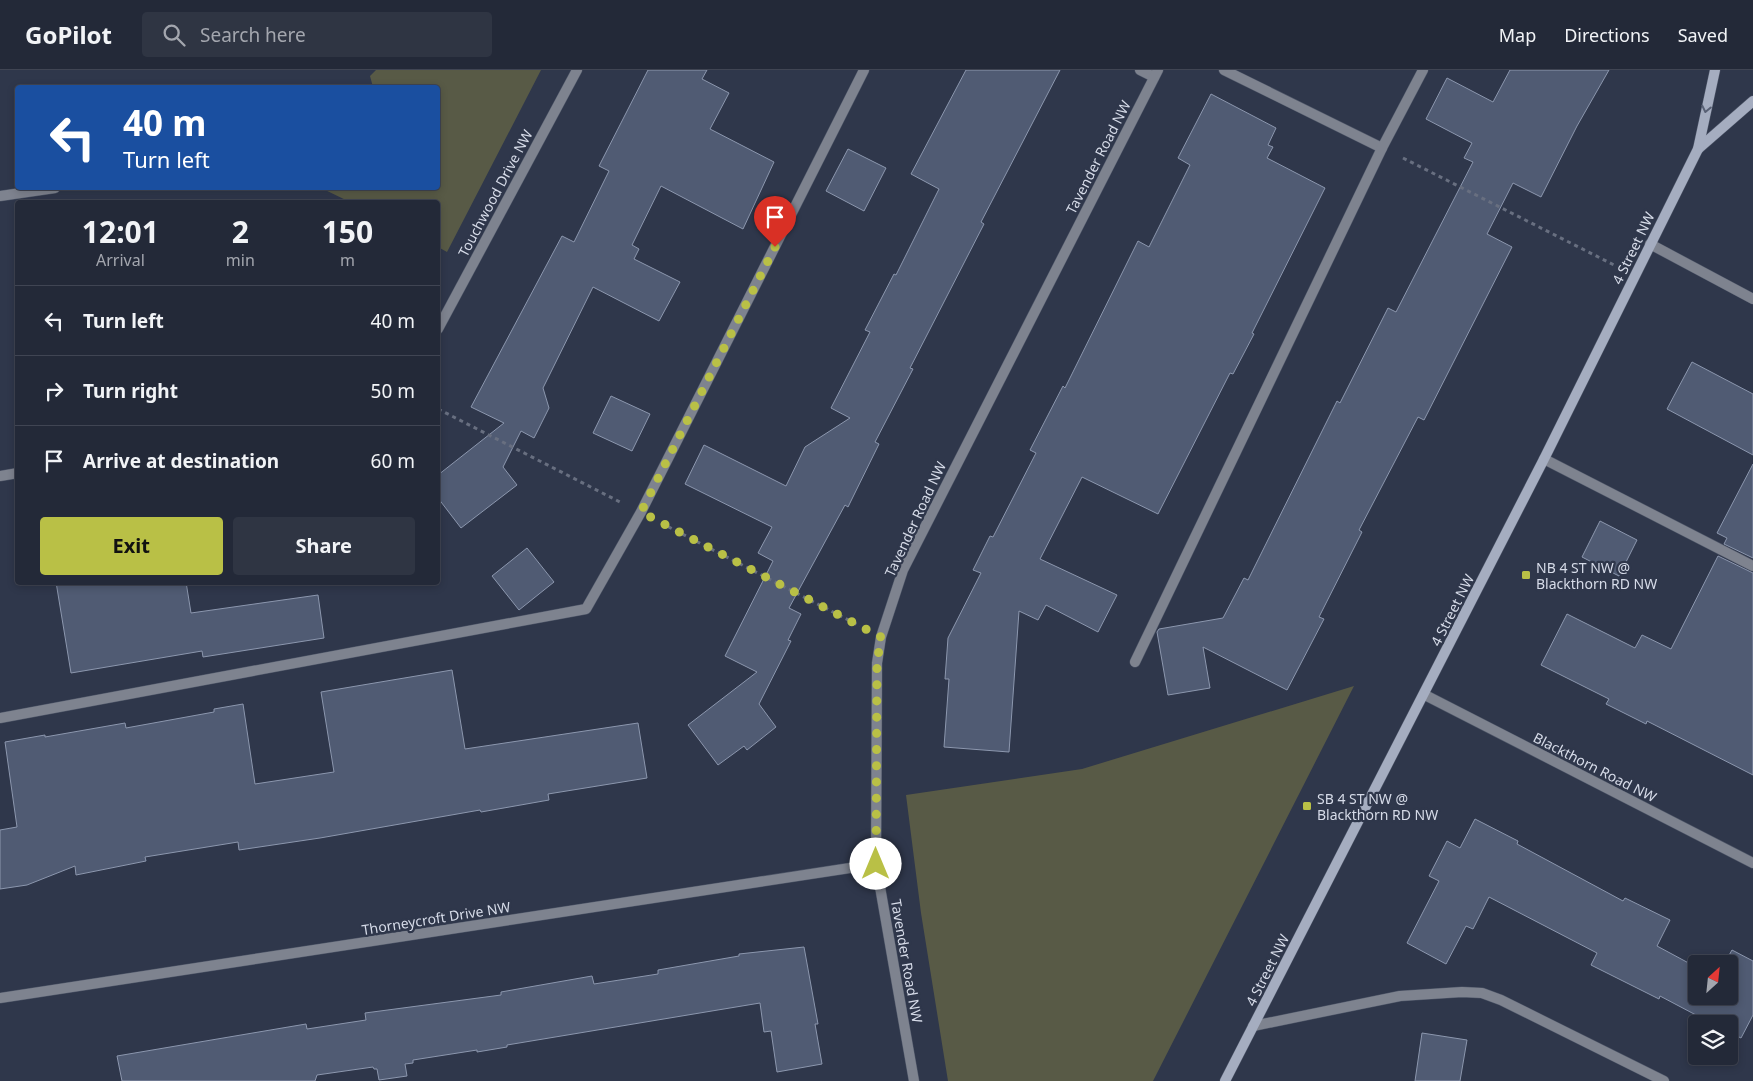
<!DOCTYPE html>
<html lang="en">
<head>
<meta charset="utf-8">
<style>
	:root { --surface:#232938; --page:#2f3543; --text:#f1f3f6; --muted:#a3a6ae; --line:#404553; --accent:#b9c046 }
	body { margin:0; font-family:"Noto Sans",sans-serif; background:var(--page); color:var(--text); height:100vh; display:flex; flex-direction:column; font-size:19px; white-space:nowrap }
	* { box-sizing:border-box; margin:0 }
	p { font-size:16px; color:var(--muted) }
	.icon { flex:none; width:28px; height:28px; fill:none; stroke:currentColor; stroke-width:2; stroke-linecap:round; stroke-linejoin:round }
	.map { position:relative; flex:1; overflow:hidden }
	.sheet { position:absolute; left:15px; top:130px; width:425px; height:385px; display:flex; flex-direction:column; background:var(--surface); border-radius:5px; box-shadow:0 2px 8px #0003,0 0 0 1px var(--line) }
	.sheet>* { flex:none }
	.guide { position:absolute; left:15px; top:15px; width:425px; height:105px; border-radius:5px; box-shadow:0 2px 8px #0003,0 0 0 1px var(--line); background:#1a4fa0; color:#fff; overflow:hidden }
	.needle { width:32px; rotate:27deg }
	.controls { position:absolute; left:1688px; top:885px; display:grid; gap:10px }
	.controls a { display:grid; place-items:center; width:50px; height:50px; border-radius:5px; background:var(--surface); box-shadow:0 2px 8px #0003,0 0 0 1px var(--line); font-size:25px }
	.pin { position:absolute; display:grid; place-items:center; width:42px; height:42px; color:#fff; margin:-51px -21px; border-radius:50% 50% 50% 0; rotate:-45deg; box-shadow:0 0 5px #0007 }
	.pin .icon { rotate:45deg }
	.me { position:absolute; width:55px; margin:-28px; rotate:0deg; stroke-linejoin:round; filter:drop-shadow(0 0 4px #0008) }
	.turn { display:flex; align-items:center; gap:18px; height:105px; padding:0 25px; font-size:22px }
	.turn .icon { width:65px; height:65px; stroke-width:2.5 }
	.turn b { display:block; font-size:35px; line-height:42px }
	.eta { display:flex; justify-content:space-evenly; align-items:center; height:85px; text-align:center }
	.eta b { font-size:30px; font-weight:700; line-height:35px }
	.cta { display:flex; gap:10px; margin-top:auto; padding:10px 25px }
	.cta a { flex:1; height:58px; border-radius:5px; background:var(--accent); color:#111; font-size:20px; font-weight:700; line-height:58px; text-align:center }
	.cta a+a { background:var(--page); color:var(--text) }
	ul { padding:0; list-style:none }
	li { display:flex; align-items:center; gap:15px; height:70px; padding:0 25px; border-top:1px solid var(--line) }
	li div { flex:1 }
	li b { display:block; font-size:19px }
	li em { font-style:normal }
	header { display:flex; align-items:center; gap:30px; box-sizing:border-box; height:70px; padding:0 25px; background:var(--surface); border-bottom:1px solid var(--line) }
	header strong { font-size:24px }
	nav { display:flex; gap:28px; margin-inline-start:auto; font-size:18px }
	.search { width:350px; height:45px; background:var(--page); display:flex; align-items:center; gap:12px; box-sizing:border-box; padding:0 18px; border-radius:5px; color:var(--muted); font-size:19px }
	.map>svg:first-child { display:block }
</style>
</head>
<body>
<header>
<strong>GoPilot</strong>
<div class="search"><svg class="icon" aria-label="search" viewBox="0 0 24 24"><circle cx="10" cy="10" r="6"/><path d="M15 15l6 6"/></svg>Search here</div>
<nav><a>Map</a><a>Directions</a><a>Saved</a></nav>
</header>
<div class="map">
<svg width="1753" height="1011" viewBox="0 0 1753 1011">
	<rect width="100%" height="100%" fill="#2f374b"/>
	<g fill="#585a46">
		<path d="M376,0h165l-94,182 -9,-5v-45h-88l-29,-14h117v-100l-65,-1 -3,-11z"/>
		<path d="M1354,616l-201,395h-205l-27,-168 -15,-118 176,-26z"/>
	</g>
	<g fill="#505b73" stroke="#8c97ae">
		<path d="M648,0h59l-5,9 27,14 -19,36 64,33 -31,67 -82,-43 -29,59 7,4 -5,10 46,23 -21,39 -66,-34 -50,101 6,20 -15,30 -13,-7 -18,36 14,18 -56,43 -23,-30v-23l66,-52 -33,-16 91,-171 12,6 35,-71 -10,-5z"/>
		<path d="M966,0h94l-79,152 3,2 -74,144 3,1 -38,73 4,2 -31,63 -3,-2 -56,103 12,6 -13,26 3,1 -32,63 17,23 -29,23 -3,-4 -26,19 -30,-40 69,-53 -32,-16 48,-95 -15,-8 14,-26 -87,-43 19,-39 82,41 19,-39 45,-29 -19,-10 39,-76 -5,-2 29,-56 2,1 43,-86 -28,-15z"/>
		<path d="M1510,0h99l-32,56 -36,71 -28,-14 -26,51 25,13 -88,173 -6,-3 -59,113 3,2 -43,85 5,2 -37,71 -84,-43 7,41 -42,7 -11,-63 2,-3 64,-11 21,-40 4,2 89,-179 3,2 48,-95 8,4 77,-150 -9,-4 8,-15 -46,-24 21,-41 46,24z"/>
		<path d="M1211,24l65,34 -8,17 5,2 -6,11 58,30 -73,145 2,1 -21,40 -3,-1 -72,141 -76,-37 -42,82 77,36 -19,37 -52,-27 -8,15 -19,-9 -10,141 -65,-5 5,-68h-4l3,-41 33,-65 -8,-3 17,-34 3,1 43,-84 -6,-3 33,-64 2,2 73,-147 11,6 41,-82 -12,-7z"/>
		<path d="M848,79l38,19 -22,43 -38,-20z"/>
		<path d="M1692,292l61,32v61l-86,-46z"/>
		<path d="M611,326l39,18 -18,37 -39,-18z"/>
		<path d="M1753,394v94l-29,-14 3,-6 -10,-5z"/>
		<path d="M1600,451l37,19 -18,36 -37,-19z"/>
		<path d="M527,478l27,34 -35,28 -27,-34z"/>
		<path d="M1718,486l35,17v202l-106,-54 -1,3 -40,-20 3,-5 -68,-34 26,-51 68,34 7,-13 29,14z"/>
		<path d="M56,512h130l5,31 127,-18 6,43 -121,19 -1,-6 -131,22z"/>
		<path d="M452,600l13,79 173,-26 9,55 -99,16 1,6 -68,12 -1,-2 -160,28 -81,12 -1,-8 -93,15 1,4 -70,14 -1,-9 -48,19 -27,4v-59l17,-3 -12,-85 40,-7v2l80,-14 1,5 88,-16v-3l29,-5 12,80 79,-12 -13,-80z"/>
		<path d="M1475,749l43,22 -1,3 106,57 2,-3 45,22 -13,26 39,21v29h33v-32h-5l8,-14 21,11v54l-12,23 -12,-6v-8h-16l-53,-28 -1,3 -68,-34 6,-12 -108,-56 -16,32 -7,-3 -20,38 -39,-21 32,-62 -10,-5 18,-35 13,7z"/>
		<path d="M804,877l14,77h-3l7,40 -45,8 -6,-41 -7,1 -4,-29 -253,42v2l-30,5v-2l-64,10v3l-8,1 2,12 -28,4 -2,-11h-3l-1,-2 -56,8 -2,6h-193l-5,-25 189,-32 1,5 59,-9 -1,-7 136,-18v-3l91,-16 2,8 64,-10v-4l81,-14v-2z"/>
		<path d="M1422,963l45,7 -7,41h-45z"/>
	</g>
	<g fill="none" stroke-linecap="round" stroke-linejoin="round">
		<defs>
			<g id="lane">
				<path d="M1140,0l14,7"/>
				<path d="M1224,0l158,78"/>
				<path d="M0,126l55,-8"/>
				<path d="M1544,389l209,107"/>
				<path d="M1135,592l247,-514 41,-78"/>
				<path d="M0,648l586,-109 55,-97 223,-442"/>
				<path d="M1253,956l147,-30 62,-4 20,1 19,7 163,81"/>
			</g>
			<g id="street">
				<path d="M1650,174l103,55"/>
				<path d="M438,259l139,-259"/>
				<path d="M0,406l18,-3"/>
				<path d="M1425,625l328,168"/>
				<path d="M0,928l876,-134"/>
				<path d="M914,1011l-38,-217 1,-201 4,-26 22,-67 255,-500"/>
			</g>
			<g id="secondary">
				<path d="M1698,79l55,-48"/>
				<path d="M1225,1011l319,-622 154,-310 17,-79"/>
			</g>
		</defs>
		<use href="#lane" stroke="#4d5567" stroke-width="11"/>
		<use href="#street" stroke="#4d5567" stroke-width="11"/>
		<use href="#secondary" stroke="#4d5567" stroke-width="11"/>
		<g stroke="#686f80" stroke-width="3" stroke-dasharray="4 4" stroke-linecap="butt">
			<path d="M1403,88l211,107"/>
			<path d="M438,339l182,93"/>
			<path d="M661,453l199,103"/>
		</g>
		<use href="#lane" stroke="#7e838f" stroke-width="10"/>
		<use href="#street" stroke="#7e838f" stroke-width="10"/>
		<use href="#secondary" stroke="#a5adc0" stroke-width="10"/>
	</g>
	<defs><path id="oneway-chevron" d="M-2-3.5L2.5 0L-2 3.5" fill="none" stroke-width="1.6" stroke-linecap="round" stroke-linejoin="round" transform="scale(1.25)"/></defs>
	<use stroke="#586074" href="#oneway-chevron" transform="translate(1706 39) rotate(102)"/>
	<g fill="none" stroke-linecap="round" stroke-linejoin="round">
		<path stroke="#b9c046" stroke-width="9" stroke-dasharray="0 16.2" d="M775,177l-134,265 240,125 -4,26 -1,201"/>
	</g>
	<g fill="#b9c046" stroke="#2f374b" stroke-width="2">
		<rect x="1521" y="500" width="10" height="10" rx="2.5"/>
		<rect x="1302" y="731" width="10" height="10" rx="2.5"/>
	</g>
	<g text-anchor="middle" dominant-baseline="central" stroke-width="4.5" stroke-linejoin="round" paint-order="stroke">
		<g font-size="14" fill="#d6dbe8" stroke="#2f374b">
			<text transform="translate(1098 87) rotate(-63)">Tavender Road NW</text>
			<text transform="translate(495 123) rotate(-62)">Touchwood Drive NW</text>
			<text transform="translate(1633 178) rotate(-64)">4 Street NW</text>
			<text transform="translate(915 449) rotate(-65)">Tavender Road NW</text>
			<text transform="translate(1452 540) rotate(-63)">4 Street NW</text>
			<text transform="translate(1595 697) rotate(27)">Blackthorn Road NW</text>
			<text transform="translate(436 848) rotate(-9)">Thorneycroft Drive NW</text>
			<text transform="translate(907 891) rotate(80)">Tavender Road NW</text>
			<text transform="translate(1267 900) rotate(-63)">4 Street NW</text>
		</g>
		<g font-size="14" fill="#d6dbe8" stroke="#2f374b" text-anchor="start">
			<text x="1536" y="497">NB 4 ST NW @<tspan x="1536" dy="16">Blackthorn RD NW</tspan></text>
			<text x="1317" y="728">SB 4 ST NW @<tspan x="1317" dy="16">Blackthorn RD NW</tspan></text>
		</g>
	</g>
</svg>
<div class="controls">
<a><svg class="needle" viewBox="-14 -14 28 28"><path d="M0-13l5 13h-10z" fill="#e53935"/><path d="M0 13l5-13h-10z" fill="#a3a6ae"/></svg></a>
<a><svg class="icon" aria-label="layers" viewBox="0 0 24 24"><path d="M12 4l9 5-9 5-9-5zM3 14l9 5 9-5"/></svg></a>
</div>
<div class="pin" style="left:775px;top:177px;background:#d93025"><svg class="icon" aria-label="arrive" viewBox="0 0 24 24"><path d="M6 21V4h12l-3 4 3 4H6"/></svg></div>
<svg class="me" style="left:876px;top:794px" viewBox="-20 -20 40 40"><circle r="19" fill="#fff"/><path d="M0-13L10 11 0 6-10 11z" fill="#b9c046"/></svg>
<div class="guide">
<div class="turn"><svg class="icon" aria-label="left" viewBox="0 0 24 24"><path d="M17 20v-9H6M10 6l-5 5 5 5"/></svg><div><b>40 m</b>Turn left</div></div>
</div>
<section class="sheet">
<div class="eta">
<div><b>12:01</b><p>Arrival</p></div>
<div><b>2</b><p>min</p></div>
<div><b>150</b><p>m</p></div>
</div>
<ul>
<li><svg class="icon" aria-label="left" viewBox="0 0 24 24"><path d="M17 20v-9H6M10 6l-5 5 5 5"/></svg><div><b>Turn left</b></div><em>40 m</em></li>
<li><svg class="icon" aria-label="right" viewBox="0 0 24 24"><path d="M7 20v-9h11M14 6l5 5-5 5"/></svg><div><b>Turn right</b></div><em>50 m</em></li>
<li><svg class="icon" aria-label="arrive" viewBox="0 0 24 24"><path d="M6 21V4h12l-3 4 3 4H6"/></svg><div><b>Arrive at destination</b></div><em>60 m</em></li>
</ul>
<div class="cta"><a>Exit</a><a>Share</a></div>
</section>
</div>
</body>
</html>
